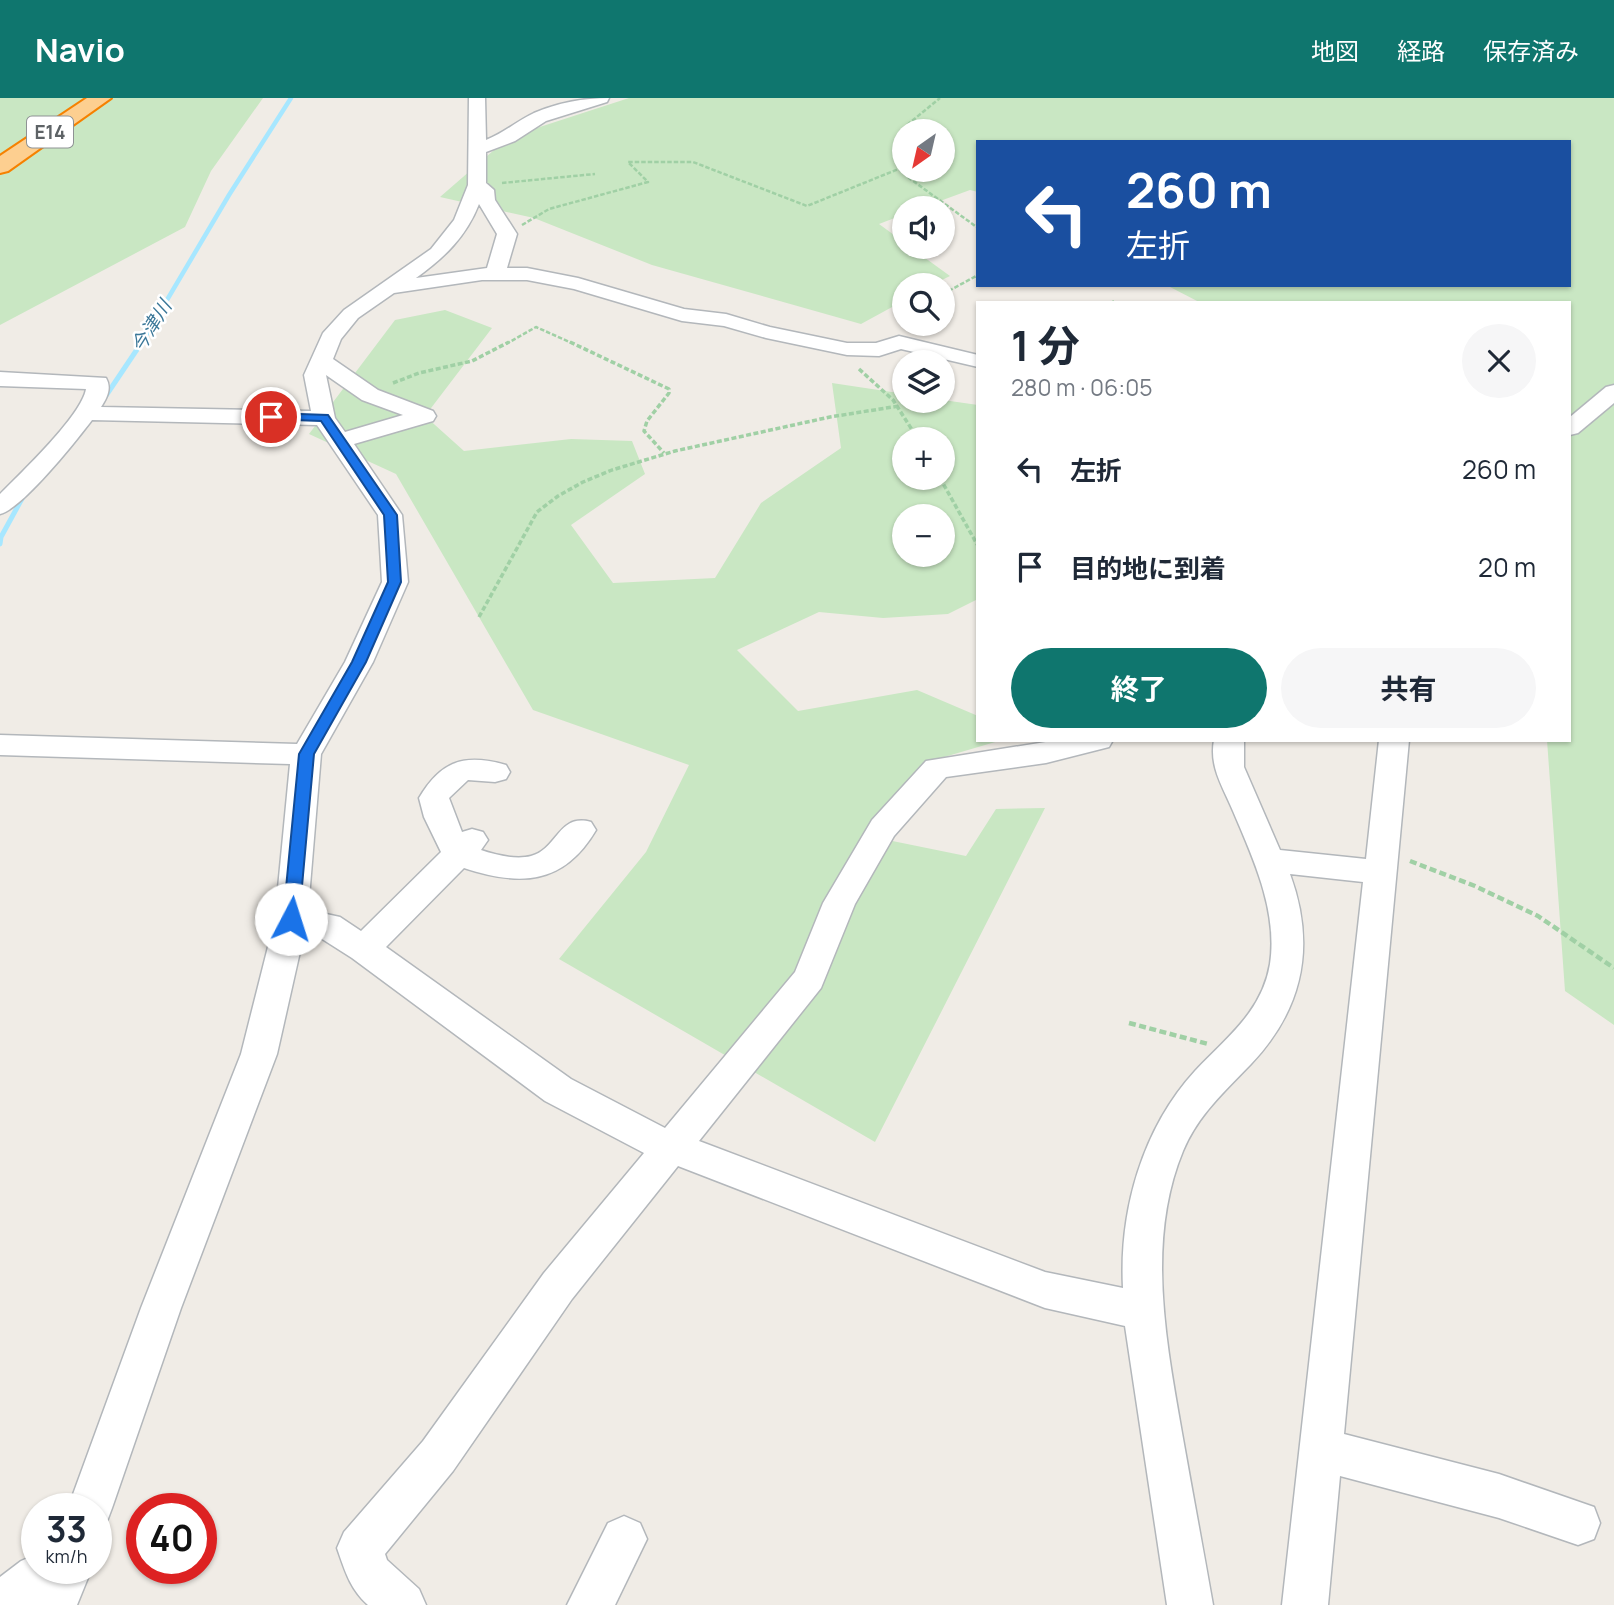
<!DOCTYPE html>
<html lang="ja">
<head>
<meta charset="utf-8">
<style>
	:root { --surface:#fff; --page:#f6f6f7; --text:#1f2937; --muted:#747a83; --accent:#0f766e }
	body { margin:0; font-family:Manrope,"Noto Sans JP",sans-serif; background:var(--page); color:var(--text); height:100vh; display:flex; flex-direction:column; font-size:26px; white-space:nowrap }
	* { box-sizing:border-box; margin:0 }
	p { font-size:23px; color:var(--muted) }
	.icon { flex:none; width:38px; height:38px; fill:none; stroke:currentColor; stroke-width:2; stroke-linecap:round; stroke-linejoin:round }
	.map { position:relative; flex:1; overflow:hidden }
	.sheet { position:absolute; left:976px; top:203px; width:595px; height:441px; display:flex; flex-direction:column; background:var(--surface); border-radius:0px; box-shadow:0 2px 5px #0004 }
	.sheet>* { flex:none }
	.guide { position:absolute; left:976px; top:42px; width:595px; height:147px; border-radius:0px; box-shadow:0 2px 5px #0004; background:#1a4fa0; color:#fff; overflow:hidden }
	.needle { width:46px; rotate:214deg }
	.tools { position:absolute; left:892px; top:21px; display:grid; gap:14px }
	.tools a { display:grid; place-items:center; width:63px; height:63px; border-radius:50%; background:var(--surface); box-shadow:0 2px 5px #0004; font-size:35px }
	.speed { position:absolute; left:21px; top:1395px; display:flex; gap:14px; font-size:35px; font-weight:700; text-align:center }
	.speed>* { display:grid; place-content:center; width:91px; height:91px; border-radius:50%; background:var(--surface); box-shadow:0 2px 5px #0004; line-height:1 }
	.speed small { font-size:18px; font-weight:400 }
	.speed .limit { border:10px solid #d22; background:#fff; color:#111 }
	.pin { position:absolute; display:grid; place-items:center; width:60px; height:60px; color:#fff; margin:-30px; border:4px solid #fff; border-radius:50%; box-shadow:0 2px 7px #0007 }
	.me { position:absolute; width:77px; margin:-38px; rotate:5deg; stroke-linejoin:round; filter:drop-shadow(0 0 5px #0008) }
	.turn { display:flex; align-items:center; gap:24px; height:147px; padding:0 35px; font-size:32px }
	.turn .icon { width:91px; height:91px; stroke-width:2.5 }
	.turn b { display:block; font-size:49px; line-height:60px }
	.round { display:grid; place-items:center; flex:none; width:74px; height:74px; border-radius:37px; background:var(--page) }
	.head { display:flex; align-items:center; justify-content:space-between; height:119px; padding:0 35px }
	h1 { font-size:42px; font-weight:700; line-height:52px }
	.action { display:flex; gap:14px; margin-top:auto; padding:14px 35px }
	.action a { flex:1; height:80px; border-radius:42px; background:var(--accent); color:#fff; font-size:28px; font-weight:700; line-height:80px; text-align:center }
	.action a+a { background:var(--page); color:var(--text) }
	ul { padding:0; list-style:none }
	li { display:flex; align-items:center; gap:21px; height:98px; padding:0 35px }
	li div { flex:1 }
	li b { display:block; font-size:26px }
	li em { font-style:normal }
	header { display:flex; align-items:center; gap:42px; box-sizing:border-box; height:98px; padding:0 35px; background:var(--accent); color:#fff }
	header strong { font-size:33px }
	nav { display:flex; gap:38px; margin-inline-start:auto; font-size:24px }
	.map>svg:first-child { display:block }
</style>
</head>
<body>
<header>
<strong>Navio</strong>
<nav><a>地図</a><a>経路</a><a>保存済み</a></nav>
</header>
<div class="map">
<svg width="1614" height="1507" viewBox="0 0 1614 1507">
	<rect width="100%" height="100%" fill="#f0ece6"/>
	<g fill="#c9e7c3" fill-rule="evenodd">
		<path d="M0,0h263l-52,73 -26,56 -185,98z"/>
		<path d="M629,0h985v927l-49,-34 -18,-251h23v-437h-369l-31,-16 400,-2v-143h-592v50l-8,-2 -49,18h-16v6l-26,10 26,19v4h5l40,29 -18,9h-27v15l-44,24 -209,-59 -118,-47 -94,-21 69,-60zM905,33h38v39h-38z"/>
		<path d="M445,212l47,18 -67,88 39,35 107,-12 61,2 13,33 -74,51 42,58 102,-5 46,-75 80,-55 -9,-65 73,11v7l38,-1 35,5v194l-30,15 -65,4 -64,-6 -82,38 61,61 119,-21 61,26v24h24l-68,20 -71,75 103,21 30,-47 49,-1 -170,334 -316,-183 87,-107 43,-87 -156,-55 -137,-236 -87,-40 86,-114zM905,341h38v39h-38zM905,418h38v39h-38z"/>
	</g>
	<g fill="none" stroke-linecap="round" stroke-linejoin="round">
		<path stroke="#a7e7ff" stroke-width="4.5" d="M141,246l88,-149 62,-97"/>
		<g stroke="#a7e7ff" stroke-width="5">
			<path d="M97,311l45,-67"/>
			<path d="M0,446l1,-7 23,-42"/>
		</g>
		<defs>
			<g id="minor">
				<path d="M469,0h16l1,42c18,-7 31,-19 48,-27 23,-10 50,-15 75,-15l-2,4 -61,19 -31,20 -29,11v31l8,7 1,10 22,34 -10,34h20l51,10 106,31 42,5 44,13 77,16h29l23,-7 79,19v12l-77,-18 -22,7 -32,-1 -81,-17 -42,-12 -42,-5 -108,-32 -47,-9h-45l-88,13 -36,25 -17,21 -8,20 45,31 55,21 3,5 -3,5 -79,23 48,71 6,67 -35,80 -52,92 -13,156 32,7 21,14 80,-79 -17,-35 -5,-19c22,-37 45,-45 87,-33l4,7 -4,7 -11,3 -27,-2 -19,18 13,34 10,-3 11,3 5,8 -7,10c15,5 35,10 50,6 27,-7 27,-43 60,-34l5,8c-33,56 -77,56 -132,38l-78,79 185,132 94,49 130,-156 28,-69 49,-83 54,-59 132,-21h55l-4,7 -63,16 -100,14 -52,59 -39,68 -34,84 -122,153 346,131 78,16c-4,-77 19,-159 72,-217 31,-33 67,-59 75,-107 8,-53 -17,-106 -37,-153 -10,-24 -24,-44 -19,-71h30v27l36,83 86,9 13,-119h30l-65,694 155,40 95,33 6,16 -6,16 -16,6 -79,-27 -159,-42 -12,129h-46l81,-723 -73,-8c26,71 14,134 -39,190 -26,27 -53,51 -68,87 -37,89 -17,190 -1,282 10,57 21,115 31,172h-46l-42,-279 -80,-18 -367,-142 -106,133 -119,172 -68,83 2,6 32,29 7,16h-58c-18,-16 -23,-34 -31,-57l7,-16 79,-91 121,-168 100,-120 -99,-52 -193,-143 -33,-21 -15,-3 -27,120 -96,254 -69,200 -6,16 -10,4v-20h-28l73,-200 100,-254 34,-135 15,-155 -290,-9v-20l297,9 48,-82 37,-80 -4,-67 -61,-90 -225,-5c-16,21 -70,89 -92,94v-20c21,-21 82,-79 86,-105l-86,-3v-14l106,6c6,10 1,20 -5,29l210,4 -7,-36 19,-42 21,-23 87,-61 23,-29 14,-35zM479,106l18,30 -10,34 -71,10c28,-20 50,-41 63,-74zM326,277l36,25 41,15 -58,17 -10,-14z"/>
				<path d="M1614,287v18l-36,30 -8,2v-18l36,-30z"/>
				<path d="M624,1418l16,7 7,16 -32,66h-48l41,-82z"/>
				<path d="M37,1456v14h55l-15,37h-77v-28l21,-16z"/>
			</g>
			<path id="highway" d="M87,0h24l-103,73 -8,2v-17z"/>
		</defs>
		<use href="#minor" stroke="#b3b7bb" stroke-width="3"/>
		<use href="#highway" stroke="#f68100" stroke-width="4"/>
		<g stroke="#a0d0a5" stroke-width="2.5" stroke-dasharray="4.5 2" stroke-linecap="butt">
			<path d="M909,33l-2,-6 33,-27"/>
			<path d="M905,58l-6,10 10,12 69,50"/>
			<path d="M502,85l93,-9"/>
			<path d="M522,127l27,-16 99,-27 -20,-20h65l114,44 94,-38"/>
			<path d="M943,196l35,-19"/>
			<path d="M1112,205l2,-2"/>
			<path d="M506,246l30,-17 38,17"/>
		</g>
		<g stroke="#a0d0a5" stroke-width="3.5" stroke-dasharray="5 2.5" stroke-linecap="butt">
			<path d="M570,244l99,47v4l-22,28 -3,10 20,22"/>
			<path d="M859,271l34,31 25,39"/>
			<path d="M393,285l26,-10 53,-12 37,-19"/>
			<path d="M940,380l38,68"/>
			<path d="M479,519l58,-105 21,-16 25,-14 29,-12 63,-19 155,-34 69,-11"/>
		</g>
		<g stroke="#a0d0a5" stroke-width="4.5" stroke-dasharray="7 3.5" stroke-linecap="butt">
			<path d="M1410,763l65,25 63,30 76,52"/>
			<path d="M1129,925l79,21"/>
		</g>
		<use href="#minor" fill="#fff" fill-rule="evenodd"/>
		<use href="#highway" fill="#fdcf90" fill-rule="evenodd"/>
	</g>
	<path fill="#1a73e8" stroke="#114b97" stroke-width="2" d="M271,315l57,2 69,100 4,67 -35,80 -52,92 -15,165 -8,6 -8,-6 16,-165 53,-92 36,-80 -4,-67 -63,-94 -54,-2 -2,-2z"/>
	<g text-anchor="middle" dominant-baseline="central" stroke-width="5" stroke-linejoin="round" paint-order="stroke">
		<rect fill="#fff" stroke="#8e9294" stroke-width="2" x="27" y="18.5" width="46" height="31" rx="5"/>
		<g font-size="19" font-weight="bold" fill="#5e6366">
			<text x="50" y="34">E14</text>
		</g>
		<g font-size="19" font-style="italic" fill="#3a7798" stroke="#fff">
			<text transform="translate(151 228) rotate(-58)">今津川</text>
		</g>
	</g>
</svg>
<div class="tools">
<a><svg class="needle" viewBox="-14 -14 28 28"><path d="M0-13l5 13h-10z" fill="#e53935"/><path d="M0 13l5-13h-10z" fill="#747a83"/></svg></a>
<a><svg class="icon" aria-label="sound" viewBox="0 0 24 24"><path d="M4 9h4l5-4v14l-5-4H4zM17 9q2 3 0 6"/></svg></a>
<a><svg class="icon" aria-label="search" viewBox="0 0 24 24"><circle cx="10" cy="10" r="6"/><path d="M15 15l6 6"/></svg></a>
<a><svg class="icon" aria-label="layers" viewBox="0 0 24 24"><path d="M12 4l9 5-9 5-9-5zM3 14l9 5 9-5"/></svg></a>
<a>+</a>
<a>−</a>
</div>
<div class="speed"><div>33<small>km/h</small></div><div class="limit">40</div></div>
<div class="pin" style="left:271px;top:319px;background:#d93025"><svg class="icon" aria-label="arrive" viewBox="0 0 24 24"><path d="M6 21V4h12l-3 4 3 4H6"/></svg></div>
<svg class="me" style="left:291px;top:821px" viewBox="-20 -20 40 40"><circle r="19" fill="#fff"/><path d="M0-13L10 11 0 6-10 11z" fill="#1a73e8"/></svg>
<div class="guide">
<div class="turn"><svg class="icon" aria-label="left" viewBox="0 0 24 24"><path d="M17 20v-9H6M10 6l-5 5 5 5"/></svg><div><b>260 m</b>左折</div></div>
</div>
<section class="sheet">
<div class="head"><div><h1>1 分</h1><p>280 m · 06:05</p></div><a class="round"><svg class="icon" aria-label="close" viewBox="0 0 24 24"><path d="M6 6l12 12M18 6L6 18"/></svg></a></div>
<ul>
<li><svg class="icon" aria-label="left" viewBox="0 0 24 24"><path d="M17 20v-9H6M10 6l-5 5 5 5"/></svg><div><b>左折</b></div><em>260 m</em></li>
<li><svg class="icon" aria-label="arrive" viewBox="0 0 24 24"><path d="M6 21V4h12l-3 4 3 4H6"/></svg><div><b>目的地に到着</b></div><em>20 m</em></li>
</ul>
<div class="action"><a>終了</a><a>共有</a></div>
</section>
</div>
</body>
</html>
